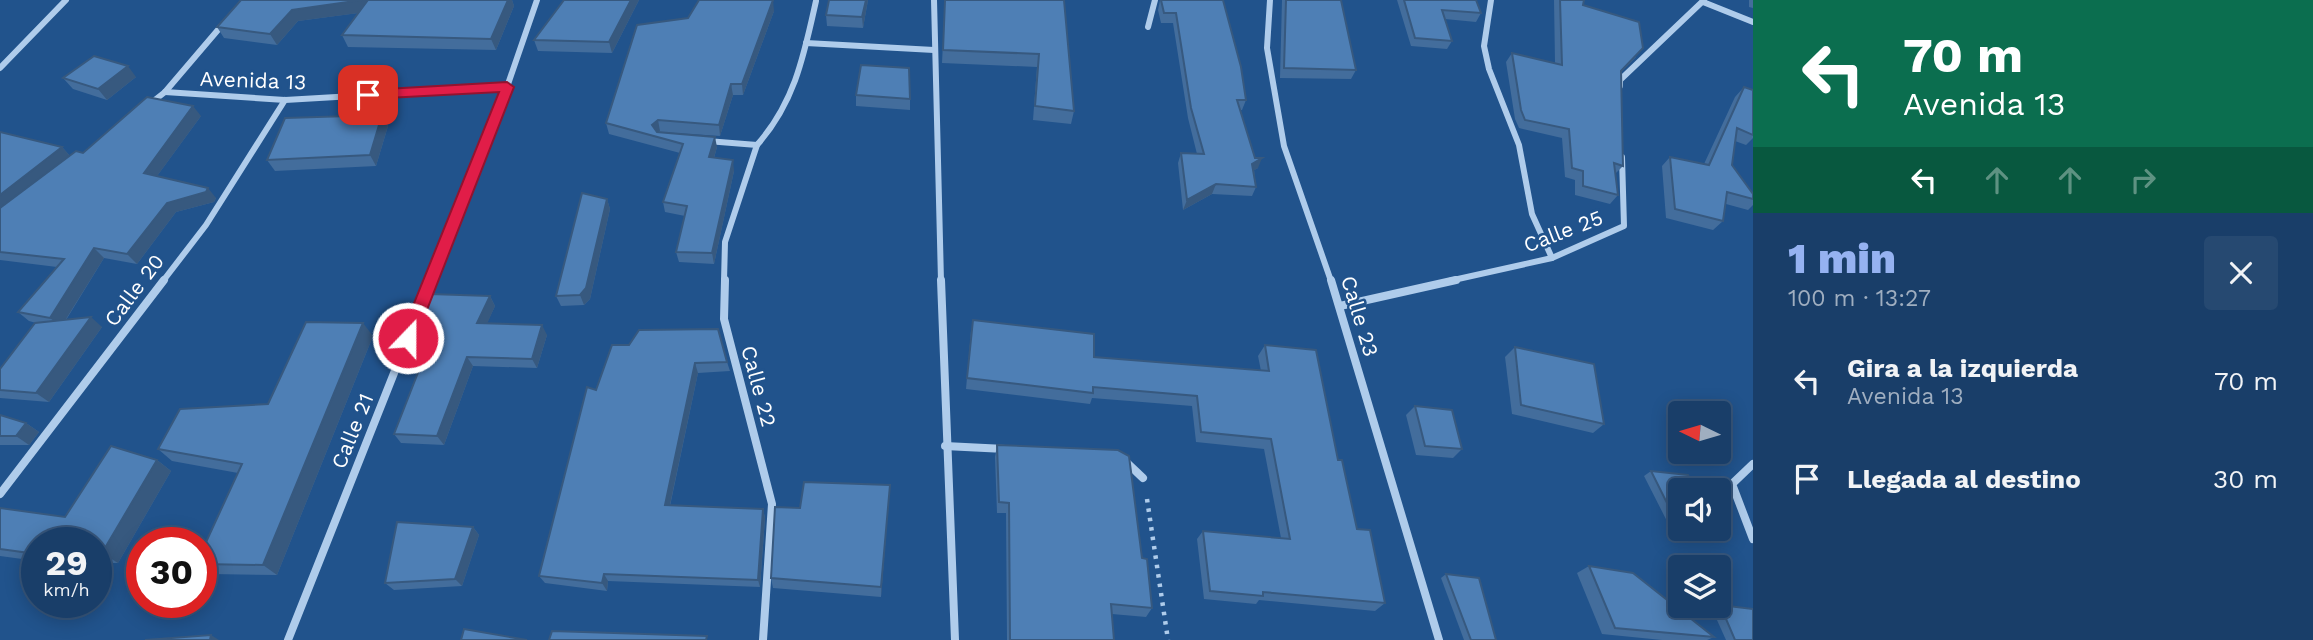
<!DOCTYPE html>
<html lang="es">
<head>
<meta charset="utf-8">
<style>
	:root { --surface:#193e69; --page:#264971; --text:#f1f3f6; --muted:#9faec0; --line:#37577d; --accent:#95b2f1 }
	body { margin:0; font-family:"Work Sans",sans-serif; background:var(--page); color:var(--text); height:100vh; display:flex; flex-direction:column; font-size:26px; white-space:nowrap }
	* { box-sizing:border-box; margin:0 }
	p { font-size:23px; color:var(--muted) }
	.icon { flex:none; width:38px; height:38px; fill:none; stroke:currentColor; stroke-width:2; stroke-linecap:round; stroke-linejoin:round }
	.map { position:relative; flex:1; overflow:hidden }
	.details { display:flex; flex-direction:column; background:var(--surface); width:560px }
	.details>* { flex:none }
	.banner { background:#0b6e4f; color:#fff; overflow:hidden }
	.needle { width:46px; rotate:275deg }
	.controls { position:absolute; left:1668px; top:401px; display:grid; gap:14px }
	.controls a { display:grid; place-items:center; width:63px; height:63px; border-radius:7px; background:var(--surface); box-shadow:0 4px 18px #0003,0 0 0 2px var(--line); font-size:35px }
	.speed { position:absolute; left:21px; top:527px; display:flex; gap:14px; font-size:35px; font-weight:700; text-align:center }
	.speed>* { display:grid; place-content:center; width:91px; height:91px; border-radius:50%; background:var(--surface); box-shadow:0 4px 18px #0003,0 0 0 2px var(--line); line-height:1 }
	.speed small { font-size:18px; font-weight:400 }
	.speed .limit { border:10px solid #d22; background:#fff; color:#111 }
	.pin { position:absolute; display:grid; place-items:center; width:60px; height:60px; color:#fff; margin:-30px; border-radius:14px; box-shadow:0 4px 10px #0006 }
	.me { position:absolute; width:77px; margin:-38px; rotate:22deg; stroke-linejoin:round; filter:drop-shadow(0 0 5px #0008) }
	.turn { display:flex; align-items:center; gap:24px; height:147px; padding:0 35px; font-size:32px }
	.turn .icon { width:91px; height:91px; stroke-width:2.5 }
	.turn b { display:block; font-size:49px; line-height:60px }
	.lanes { display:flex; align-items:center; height:66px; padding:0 35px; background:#0003; justify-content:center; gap:35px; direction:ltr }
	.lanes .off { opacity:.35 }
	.round { display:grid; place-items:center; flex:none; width:74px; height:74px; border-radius:7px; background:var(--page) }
	.headline { display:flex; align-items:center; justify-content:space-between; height:119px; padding:0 35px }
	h1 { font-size:42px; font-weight:800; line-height:52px; color:var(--accent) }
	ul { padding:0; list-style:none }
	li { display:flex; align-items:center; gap:21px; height:98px; padding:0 35px }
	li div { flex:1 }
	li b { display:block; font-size:26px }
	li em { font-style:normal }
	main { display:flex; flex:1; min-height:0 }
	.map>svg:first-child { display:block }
</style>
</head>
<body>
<main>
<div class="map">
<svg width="1753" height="640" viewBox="0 0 1753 640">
	<rect width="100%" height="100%" fill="#21538c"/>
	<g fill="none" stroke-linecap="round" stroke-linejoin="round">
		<path stroke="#afcceb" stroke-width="4.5" stroke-dasharray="3.5 6" stroke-linecap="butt" d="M1147,499l21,141"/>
		<g stroke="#afcceb" stroke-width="6">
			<path d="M934,0l7,281"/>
			<path d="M1270,0l-3,48 17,98 47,135"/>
			<path d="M1491,0l-7,46 5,23 30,76 13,69 20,44"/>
			<path d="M1703,2l50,20"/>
			<path d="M1148,27l7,-27"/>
			<path d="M806,43l128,7"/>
			<path d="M0,68l66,-68"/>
			<path d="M1620,86v-6l84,-80"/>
			<path d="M165,92l120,8 222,-13"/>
			<path d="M151,103l14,-11 58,-68"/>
			<path d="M707,141l50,4c38,-43 47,-90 59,-144"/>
			<path d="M163,281l43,-56 79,-125"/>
			<path d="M430,281l77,-194 30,-87"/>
			<path d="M724,281l1,-39 32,-97"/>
			<path d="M1449,281l103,-23 72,-32 -2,-69"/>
		</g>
		<g stroke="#afcceb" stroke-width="8">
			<path d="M725,280l-1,39 48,185 -9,136"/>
			<path d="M941,280l14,360"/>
			<path d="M1331,280l108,360"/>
			<path d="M1340,306l116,-26"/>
			<path d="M945,446l60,3"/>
			<path d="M1124,460l19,18"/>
			<path d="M1753,464l-21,20 21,55"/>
			<path d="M0,494l164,-214"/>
			<path d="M288,640l143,-360"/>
		</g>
	</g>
	<g fill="#436d9c">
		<path d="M241,0h271l2,6 -18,44 -148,-3 -6,-12 16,-22 -60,8 -21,24 -53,-7 -7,-11z"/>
		<path d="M564,0h75l-27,53 -74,-2 -4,-11z"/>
		<path d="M829,0h39l-5,28 -36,-2 -1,-11z"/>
		<path d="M945,0h119l10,111 -3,13 -38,-4 4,-53 -95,-4z"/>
		<path d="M1160,0h63l23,100 -4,10h-2l18,58 -4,2 2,17 -4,9 -40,-2 -29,16 -5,-47 3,-10 16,1 -9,-36 -15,-95h-12l-3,-13z"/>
		<path d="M1282,0h59l15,70 -5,9 -71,-1z"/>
		<path d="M1397,0h79l5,13 -5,9 -31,-3 7,22 -5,8 -36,-3z"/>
		<path d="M1554,0h30l-1,5 53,52 -15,15 2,94 -8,8 3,21 -8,9 -35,-9v-15l-10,-3 -3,-39 -43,-10 -4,-9 -9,-57 6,-9 43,10z"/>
		<path d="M1749,0h4v8l-4,-1z"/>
		<path d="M774,11l-31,84h-10l-13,41 -60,-4 57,15 -3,11 20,13 -20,93 -35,-2 -3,-10 9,-36 -20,-4 -2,-10 17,-49 -71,-19 -3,-11z"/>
		<path d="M136,77l-29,23 -34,-11 -10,-11z"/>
		<path d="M1744,87l9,3v48l-7,7 -11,-4 -3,24 21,29v11l-5,5 -22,-6 -3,17 -10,9 -47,-12 -4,-52 8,-9 34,7 31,-67z"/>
		<path d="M856,95l54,4v11l-54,-4z"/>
		<path d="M382,115l6,11 -12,40 -101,5 -8,-11z"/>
		<path d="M201,116l-44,60 59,22 -2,4 -38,10 -39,52 -33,-6 -38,62 36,7 -53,75 -49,-4v-8l36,-67 -7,-2 -11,-9 39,-45 -57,-7v-128l62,15 8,9 13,-3z"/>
		<path d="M607,199l3,10 -20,90 -6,6 -23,1 -5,-10z"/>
		<path d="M490,296l5,10 -8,17 60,12 -10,33 -64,-2 -29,79 -43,-2 -7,-9 31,-78h-10l-6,-10z"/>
		<path d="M971,331l123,26 167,14 -3,-15 7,-11 73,115 19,69 28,74 -10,8 -116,-11 -3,4 -52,-5 -7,-60 6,-8 78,7 -17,-89 -68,-7 -4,-36 -100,-8 -2,6 -124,-15z"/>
		<path d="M373,336l-96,239 -66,-1 -10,-6v-15l37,-80 -66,-12 -14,-12 110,-45z"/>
		<path d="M612,345l115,17 3,9 -32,2 -28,133 93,3 2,9 -5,69 -152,-6 -1,10 -62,-8 -6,-7z"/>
		<path d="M1515,347l89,77 -11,9 -81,-19 -7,-57z"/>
		<path d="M1415,406l47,43 -9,9 -37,-3 -10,-40z"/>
		<path d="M0,415l26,8 13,9 -10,13h-29z"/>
		<path d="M997,445l145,113 10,50 -6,9 -34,-3 2,26h-107l-1,-127h-9l-2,-56z"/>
		<path d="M157,460l14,11 -53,92h-22v-21h-59v19l-37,-5v-48l65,9z"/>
		<path d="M1651,471l29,19v38h30l-5,3 -34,-2 -27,-53z"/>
		<path d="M889,496l-8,101 -108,-9 -2,-10z"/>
		<path d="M473,527l6,8 -17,51 -68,4 -9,-7z"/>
		<path d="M1589,566l125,71 -7,3h-45l-60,-6 -25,-61z"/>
		<path d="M1446,574l50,66h-32l-23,-62z"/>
		<path d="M1720,605l33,35h-27l-14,-31z"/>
	</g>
	<g fill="#37597f">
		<path d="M362,0h7l5,11 -76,10 -21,24 -7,-11 22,-24z"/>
		<path d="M508,0h4l2,6 -18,44 -5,-11z"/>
		<path d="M631,0h8l-27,53 -3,-11z"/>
		<path d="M773,0l1,11 -31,84 -1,-11z"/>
		<path d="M866,0h2l-5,28 -1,-11z"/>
		<path d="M128,66l8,11 -29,23 -9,-11z"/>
		<path d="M731,84l2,11 -13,41 -1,-11z"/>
		<path d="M193,106l8,10 -49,67 -8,-10z"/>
		<path d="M382,115l6,11 -12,40 -6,-11z"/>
		<path d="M658,120l2,11 -6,5 -2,-11z"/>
		<path d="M715,137l2,10 -6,21 -2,-11z"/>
		<path d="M62,147l9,10 -71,56v-18z"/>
		<path d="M1262,158l-4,10 -10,6 4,-10z"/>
		<path d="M733,160l1,11 -20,93 -2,-11z"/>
		<path d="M1216,184l-4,10 -29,16 4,-10z"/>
		<path d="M208,188l8,10 -2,4 -38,10 -39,52 -10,-10 40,-51z"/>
		<path d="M607,199l3,10 -20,90 -6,6 -4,-10z"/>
		<path d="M94,248l10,10 -43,69 -11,-9z"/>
		<path d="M490,296l5,10 -12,27 -6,-10z"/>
		<path d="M91,317l11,10 -53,75 -13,-9z"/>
		<path d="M363,323l10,13 -96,239 -14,-10z"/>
		<path d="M542,325l5,10 -10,33 -5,-9z"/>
		<path d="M467,357l6,9 -29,79 -7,-9z"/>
		<path d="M695,363l3,10 -30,141 -3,-9z"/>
		<path d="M26,423l13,9 -10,13 -13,-9z"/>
		<path d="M157,460l14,11 -53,92 -16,-10z"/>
		<path d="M890,485l-1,11 -8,101v-10z"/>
		<path d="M763,509l2,9 -5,69 -2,-7z"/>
		<path d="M473,527l6,8 -17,51 -7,-7z"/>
		<path d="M604,574l4,7 -1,10 -5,-8z"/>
		<path d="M211,635l8,5h-9z"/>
	</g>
	<g fill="#4e7fb5" stroke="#37597f" stroke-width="2">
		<path d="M241,0h121l-70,10 -22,24 -53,-7z"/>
		<path d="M368,0h140l-17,39 -149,-4z"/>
		<path d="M564,0h67l-22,42 -75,-2z"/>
		<path d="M699,0h74l-31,84h-11l-12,41 -61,-5 -6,5 5,7 58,5 -6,20 24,3 -21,93 -36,-1 11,-46 -24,-4 20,-58 -77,-21 31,-98 51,-7z"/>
		<path d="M829,0h37l-4,17 -36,-2z"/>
		<path d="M945,0h119l10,111 -39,-5 4,-52 -96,-4z"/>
		<path d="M1161,0h62l18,67 5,33h-9l18,58h7l-10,6 4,23 -40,-3 -29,16 -6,-47 23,1 -13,-46 -15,-95h-12z"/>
		<path d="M1286,0h55l15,70 -72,-2z"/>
		<path d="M1404,0h72l5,13 -39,-3 10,31 -37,-3z"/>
		<path d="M1560,0h24l-1,5 56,17 4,26 -22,23 2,95 -9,-3 4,32 -35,-9v-15l-11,-3 -3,-39 -44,-9 -4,-10 -9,-57 50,12z"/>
		<path d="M94,56l34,10 -30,23 -35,-11z"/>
		<path d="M861,65l48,3 1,31 -54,-4z"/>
		<path d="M1744,87l9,3v45l-16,-7 -5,37 21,29v5l-26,-7 -4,29 -48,-12 -5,-52 39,8z"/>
		<path d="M147,97l46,9 -49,67 64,15 -2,4 -39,11 -40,51 -33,-6 -44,70 -32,-6 46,-53 -64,-7v-44l76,-57 7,2z"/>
		<path d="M382,115l-12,40 -103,5 18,-42z"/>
		<path d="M0,132l62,15 -62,48z"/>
		<path d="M582,193l25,6 -21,89 -6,7 -24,1z"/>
		<path d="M430,294l60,2 -13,27 65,2 -10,34 -65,-2 -30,79 -43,-2 34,-87 -19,-1z"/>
		<path d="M91,317l-55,76 -36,-3v-21l35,-46z"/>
		<path d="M973,320l121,14v23l175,14 -4,-26 51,5 22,110h4l15,69 13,1 15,73 -122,-11v4l-53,-5 -7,-60 87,8 -19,-100 -70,-7 -4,-36 -104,-9v6l-126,-15z"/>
		<path d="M306,322l57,1 -100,242 -62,-1v-11l41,-89 -84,-15 22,-40 88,-5z"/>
		<path d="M718,329l9,33 -32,1 -30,142 98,4 -5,71 -154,-6 -2,9 -63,-7 48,-189 9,3 16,-45h17l10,-15z"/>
		<path d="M1515,347l79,17 10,60 -83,-19z"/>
		<path d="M1415,406l37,4 10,39 -37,-3z"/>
		<path d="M0,415l26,8 -10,13h-16z"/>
		<path d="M997,445l121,5 11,6 13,102 5,1 5,49 -41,-4 3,36h-104l-1,-137 -10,-1z"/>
		<path d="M111,446l46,14 -55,93h-6v-11h-59v12l-37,-5v-41l65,9z"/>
		<path d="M1651,471l37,4 7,15h-15v35h-2z"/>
		<path d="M804,482l86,3 -9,102 -110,-9 4,-71 25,1z"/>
		<path d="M397,522l76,5 -18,52 -70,4z"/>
		<path d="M1589,566l44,7 81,64 -99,-9z"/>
		<path d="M1446,574l33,4 17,62h-25z"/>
		<path d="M1720,605l33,4v31h-18z"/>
		<path d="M464,629l63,11h-66z"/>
		<path d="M552,631l155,5 -1,4h-157z"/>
		<path d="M211,635l-1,5h-65z"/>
	</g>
	<path fill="#e11d48" stroke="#92132f" stroke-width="2" d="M507,82l7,5 -98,251 -8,7 -6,-2 -2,-5 99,-246 -131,7 -6,-4 6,-5z"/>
	<g text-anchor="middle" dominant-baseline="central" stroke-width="5" stroke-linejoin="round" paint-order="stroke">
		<g font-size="21" fill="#fff" stroke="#21538c">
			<text transform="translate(253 80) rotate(2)">Avenida 13</text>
			<text transform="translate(1563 231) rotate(-21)">Calle 25</text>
			<text transform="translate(134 290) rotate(-53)">Calle 20</text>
			<text transform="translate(1360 316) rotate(73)">Calle 23</text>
			<text transform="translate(759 386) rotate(75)">Calle 22</text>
			<text transform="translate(352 431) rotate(-68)">Calle 21</text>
		</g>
	</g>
</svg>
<div class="controls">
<a><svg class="needle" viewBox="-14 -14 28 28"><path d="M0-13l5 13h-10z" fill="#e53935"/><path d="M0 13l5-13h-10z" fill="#9faec0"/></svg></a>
<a><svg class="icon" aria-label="sound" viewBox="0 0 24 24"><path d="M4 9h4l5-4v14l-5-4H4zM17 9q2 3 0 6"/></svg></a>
<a><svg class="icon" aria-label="layers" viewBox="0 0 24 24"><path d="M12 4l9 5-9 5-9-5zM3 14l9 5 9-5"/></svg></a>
</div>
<div class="speed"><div>29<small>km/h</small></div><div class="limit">30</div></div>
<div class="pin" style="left:368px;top:95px;background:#d93025"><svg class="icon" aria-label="arrive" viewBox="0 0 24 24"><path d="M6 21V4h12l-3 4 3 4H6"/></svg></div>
<svg class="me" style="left:408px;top:338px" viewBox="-20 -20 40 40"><circle r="17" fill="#e11d48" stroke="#fff" stroke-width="3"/><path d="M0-11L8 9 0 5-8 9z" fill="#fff"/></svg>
</div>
<section class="details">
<div class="banner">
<div class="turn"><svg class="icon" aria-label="left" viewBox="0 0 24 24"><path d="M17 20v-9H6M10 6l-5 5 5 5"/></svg><div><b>70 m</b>Avenida 13</div></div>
<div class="lanes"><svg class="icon" aria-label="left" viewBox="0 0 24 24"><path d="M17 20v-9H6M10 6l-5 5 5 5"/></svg><svg class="icon off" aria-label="ahead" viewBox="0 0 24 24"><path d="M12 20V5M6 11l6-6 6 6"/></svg><svg class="icon off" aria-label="ahead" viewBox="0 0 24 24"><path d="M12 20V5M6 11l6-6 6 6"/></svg><svg class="icon off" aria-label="right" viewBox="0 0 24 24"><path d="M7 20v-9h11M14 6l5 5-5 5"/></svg></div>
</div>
<div class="headline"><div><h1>1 min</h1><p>100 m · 13:27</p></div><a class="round"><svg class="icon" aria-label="close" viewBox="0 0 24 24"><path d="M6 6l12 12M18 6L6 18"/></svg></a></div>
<ul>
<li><svg class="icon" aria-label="left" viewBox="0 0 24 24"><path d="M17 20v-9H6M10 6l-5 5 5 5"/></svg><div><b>Gira a la izquierda</b><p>Avenida 13</p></div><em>70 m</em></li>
<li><svg class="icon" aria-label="arrive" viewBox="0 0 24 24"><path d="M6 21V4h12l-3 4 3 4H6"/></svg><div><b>Llegada al destino</b></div><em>30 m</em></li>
</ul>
</section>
</main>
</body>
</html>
